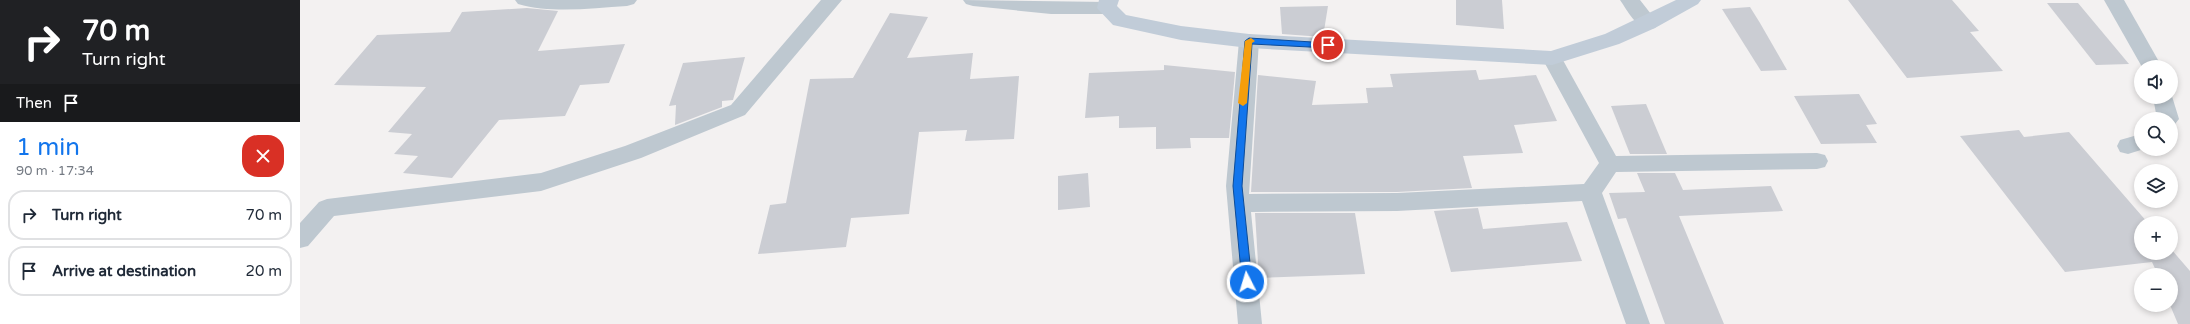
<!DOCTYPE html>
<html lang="en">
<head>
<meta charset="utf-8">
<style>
	:root { --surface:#fff; --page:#f6f6f7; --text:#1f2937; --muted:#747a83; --line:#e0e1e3; --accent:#1275ec }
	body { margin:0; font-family:"Varela Round",sans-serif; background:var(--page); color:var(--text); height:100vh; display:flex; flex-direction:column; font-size:15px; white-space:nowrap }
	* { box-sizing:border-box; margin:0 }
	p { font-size:13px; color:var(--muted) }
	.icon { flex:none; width:22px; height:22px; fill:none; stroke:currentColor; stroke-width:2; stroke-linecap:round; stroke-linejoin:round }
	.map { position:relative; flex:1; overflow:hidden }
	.panel { display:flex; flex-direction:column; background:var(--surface); width:300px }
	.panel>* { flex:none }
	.hud { background:#202124; color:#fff; overflow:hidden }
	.tools { position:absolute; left:1834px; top:60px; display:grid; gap:8px }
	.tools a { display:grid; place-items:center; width:44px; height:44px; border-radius:50%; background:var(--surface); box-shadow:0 2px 6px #0003; font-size:20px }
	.pin { position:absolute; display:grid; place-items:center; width:34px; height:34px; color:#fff; margin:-17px; border:2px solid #fff; border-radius:50%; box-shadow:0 1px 4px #0007 }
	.me { position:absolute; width:44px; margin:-22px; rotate:355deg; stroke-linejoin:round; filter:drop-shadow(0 0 3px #0008) }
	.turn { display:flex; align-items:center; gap:14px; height:84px; padding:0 16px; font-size:18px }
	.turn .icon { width:52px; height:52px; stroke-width:2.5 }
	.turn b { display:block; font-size:28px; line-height:34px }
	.then { display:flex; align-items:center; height:38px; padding:0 16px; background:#0003; gap:8px; font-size:15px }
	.round { display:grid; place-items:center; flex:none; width:42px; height:42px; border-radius:16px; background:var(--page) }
	.head { display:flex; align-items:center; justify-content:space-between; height:68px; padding:0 16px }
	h1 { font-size:24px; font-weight:600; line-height:30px; color:var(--accent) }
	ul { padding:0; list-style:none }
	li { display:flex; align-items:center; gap:12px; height:50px; margin:0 8px 6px; padding:0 8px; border:2px solid var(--line); border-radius:16px }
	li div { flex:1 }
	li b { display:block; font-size:15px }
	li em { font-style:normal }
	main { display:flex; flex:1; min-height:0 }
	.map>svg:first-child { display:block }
</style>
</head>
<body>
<main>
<section class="panel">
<div class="hud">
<div class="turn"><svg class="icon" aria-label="right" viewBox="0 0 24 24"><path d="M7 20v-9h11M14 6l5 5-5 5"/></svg><div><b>70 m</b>Turn right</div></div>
<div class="then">Then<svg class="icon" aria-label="arrive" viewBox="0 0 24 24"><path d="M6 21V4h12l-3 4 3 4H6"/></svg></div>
</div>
<div class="head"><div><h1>1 min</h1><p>90 m · 17:34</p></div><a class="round" style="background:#d93025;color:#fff"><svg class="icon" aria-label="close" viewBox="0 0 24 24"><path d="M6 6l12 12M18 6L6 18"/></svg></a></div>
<ul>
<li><svg class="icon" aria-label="right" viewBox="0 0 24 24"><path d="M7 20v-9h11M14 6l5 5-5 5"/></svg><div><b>Turn right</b></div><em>70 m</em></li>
<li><svg class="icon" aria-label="arrive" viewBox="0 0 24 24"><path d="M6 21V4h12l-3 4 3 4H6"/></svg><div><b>Arrive at destination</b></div><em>20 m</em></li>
</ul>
</section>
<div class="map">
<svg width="1890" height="324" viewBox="0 0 1890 324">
	<rect width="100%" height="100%" fill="#f3f1f1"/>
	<g fill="#cbcdd3">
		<path d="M1156,0h46l2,29 -48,-4z"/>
		<path d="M1548,0h104l27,31 -9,1 33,39 -96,7z"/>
		<path d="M1747,3h31l51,61 -33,1z"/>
		<path d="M1028,6l-5,31 -41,-3 -2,-27z"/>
		<path d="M1450,7l10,16 27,47 -26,1 -39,-62z"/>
		<path d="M227,8l31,3 -20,40 87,-7 -16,39 -29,2 -15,31 -66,4 -47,58 -49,-5 15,-17 -24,-2 18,-20 -24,-2 38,-45 -92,-2 43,-50 73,-3 12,-20z"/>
		<path d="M590,13l38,4 -21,41 66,-5 -3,26 49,-3 -5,63 -49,2 2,-11 -48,2 -10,82 -58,4 -5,29 -88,7 12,-49 16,-2 24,-124 43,-1z"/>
		<path d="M445,57l-12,43 -11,1v6l-47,18 1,-20 -7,1 14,-43z"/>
		<path d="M864,65l71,7 -6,66h-39l1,10 -35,1v-22l-37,1v-12l-34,2 4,-45 75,-3z"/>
		<path d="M1176,70l3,10 57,-5 21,46 -43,4 9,28 -60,3 9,32 -75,4h-146l7,-117 58,6 -4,24 56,-2 -2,-15 27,-1 -3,-13z"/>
		<path d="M1559,94l18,30 -11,1 11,18 -56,1 -27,-48z"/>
		<path d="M1346,104l21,50h-37l-19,-48z"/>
		<path d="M1719,130l5,7 45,-5 79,91h-7v30h30v-4l19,22v53h-12l-8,-19 1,-30h-13l-6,-13 -87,10 -105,-136z"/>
		<path d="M788,173l2,34 -32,3v-34z"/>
		<path d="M1337,173h38l8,17 88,-4 12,25 -104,5 45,108h-59l-39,-106 -8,1 -9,-26 36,-1z"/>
		<path d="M1178,208l5,21 84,-7 15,39 -131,11 -17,-61z"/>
		<path d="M955,213h100l10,61 -106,4z"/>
	</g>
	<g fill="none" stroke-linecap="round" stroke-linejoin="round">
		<g fill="#bec8d0" fill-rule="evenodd">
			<path d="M215,0h122l-3,4 -7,2c-35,2 -74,8 -109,-2z"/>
			<path d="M521,0h21l-97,115 -104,43 -100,33 -207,25 -26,30 -8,2v-25l19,-21 8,-3 214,-26 84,-27 106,-41z"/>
			<path d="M663,0l144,2 7,2 3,4 -3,4 -7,2h-56l-78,-8 -7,-2z"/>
			<path d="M1320,0h20l18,23 -3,5c-17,4 -26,-15 -35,-28z"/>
			<path d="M1804,0h20l38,67h-20z"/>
			<path d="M949,34l7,2 3,5 -10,153 148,-1 187,-9 15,-21 -57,-105 3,-5 7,-2 7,2 57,103 201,-3 8,2 3,6 -3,6 -8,2 -201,3 -14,21 48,131h-24l-44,-123 -185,10 -146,1 11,112h-24l-12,-138 13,-145 3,-5z"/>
			<path d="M1871,93l8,26 -4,5 -4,2v-7h-14l-4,-22h18z"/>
			<path d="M1841,134v15h3l-16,5 -8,-2 -3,-6 3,-6z"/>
		</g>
		<path fill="#c1ccd8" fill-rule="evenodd" d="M799,0h20l-2,6 9,9 55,11 68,8 302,17 54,-17 71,-34h25l-3,4 -43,24 -36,16 -67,21 -303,-17 -68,-8 -68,-15 -16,-17z"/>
	</g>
	<path fill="#1275ec" stroke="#0c4c99" d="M949,38l79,5 5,2 -5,3 -76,-4 -10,142 10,96 -5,5 -5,-5 -9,-96 12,-145z"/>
	<path fill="#f59e0b" d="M951,38l4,3 -3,2 -5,60 -4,3 -5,-3 7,-62z"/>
</svg>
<div class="tools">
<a><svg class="icon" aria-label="sound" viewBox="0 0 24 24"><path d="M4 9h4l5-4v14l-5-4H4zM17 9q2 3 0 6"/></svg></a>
<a><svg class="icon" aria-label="search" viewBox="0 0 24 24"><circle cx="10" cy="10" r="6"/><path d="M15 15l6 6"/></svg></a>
<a><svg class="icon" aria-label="layers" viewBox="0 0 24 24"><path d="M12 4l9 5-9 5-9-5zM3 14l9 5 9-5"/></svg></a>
<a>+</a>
<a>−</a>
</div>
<div class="pin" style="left:1028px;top:45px;background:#d93025"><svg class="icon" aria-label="arrive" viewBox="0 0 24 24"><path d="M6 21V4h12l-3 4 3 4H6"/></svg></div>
<svg class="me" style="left:947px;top:282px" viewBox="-20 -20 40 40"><circle r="17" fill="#1275ec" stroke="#fff" stroke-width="3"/><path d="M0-11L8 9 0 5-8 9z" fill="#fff"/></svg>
</div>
</main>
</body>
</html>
